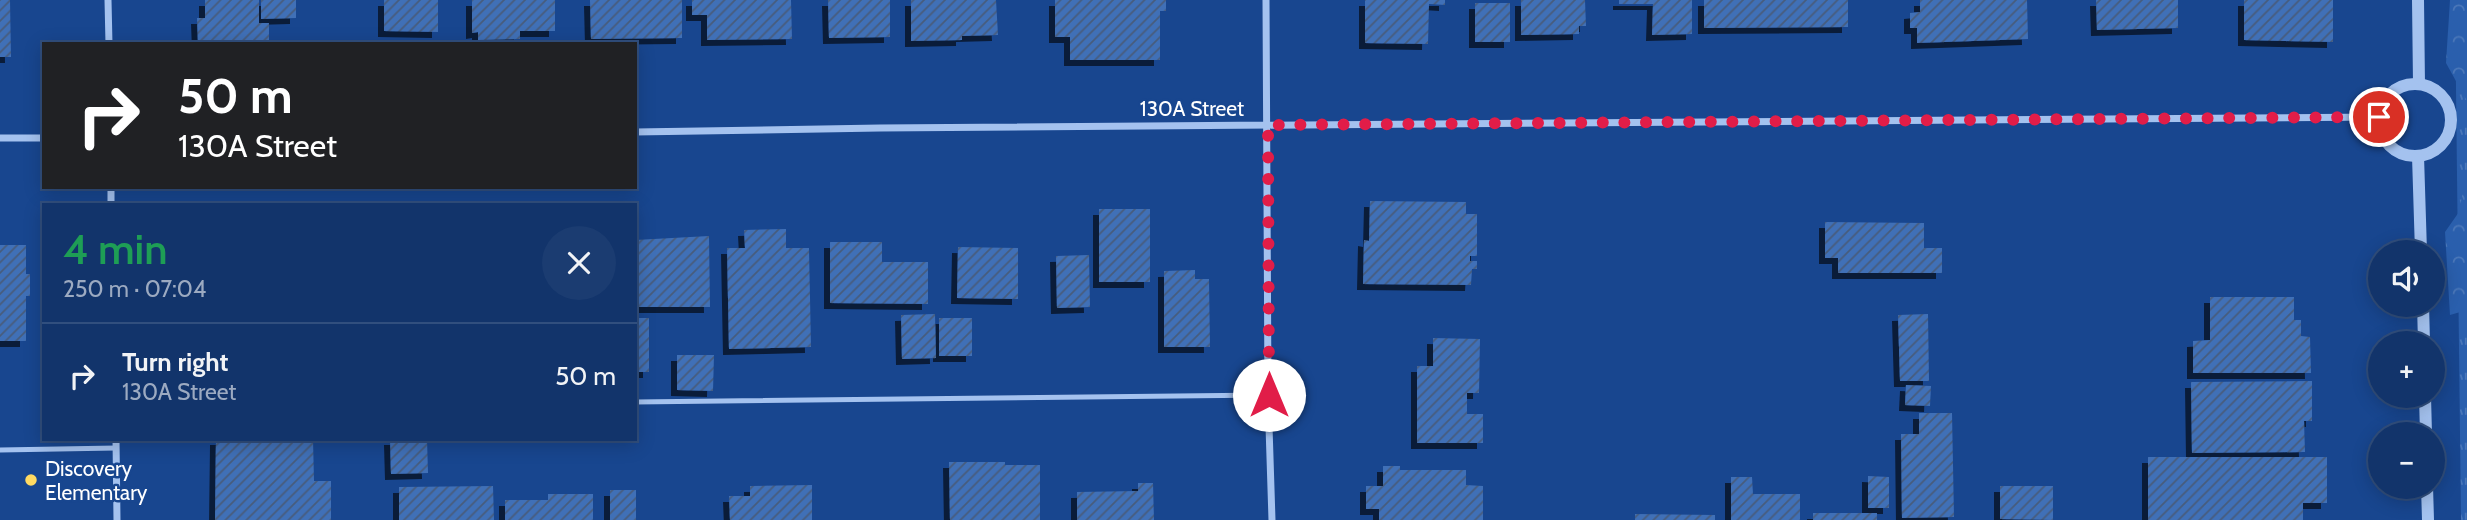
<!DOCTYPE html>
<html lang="en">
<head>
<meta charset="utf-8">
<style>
	:root { --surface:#12346b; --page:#1b3c71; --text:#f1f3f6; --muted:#9caac1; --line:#314f7e }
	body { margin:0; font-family:Cabin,sans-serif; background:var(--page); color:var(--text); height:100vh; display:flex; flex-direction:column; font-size:26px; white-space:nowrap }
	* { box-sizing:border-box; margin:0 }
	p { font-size:23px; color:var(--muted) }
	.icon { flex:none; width:38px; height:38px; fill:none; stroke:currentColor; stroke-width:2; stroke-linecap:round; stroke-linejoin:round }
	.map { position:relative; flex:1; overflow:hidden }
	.sheet { position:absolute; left:42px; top:203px; width:595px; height:238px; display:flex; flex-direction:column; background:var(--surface); border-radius:0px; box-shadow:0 4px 18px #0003,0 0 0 2px var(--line) }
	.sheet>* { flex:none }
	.hud { position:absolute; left:42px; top:42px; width:595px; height:147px; border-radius:0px; box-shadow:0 4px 18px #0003,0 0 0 2px var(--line); background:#202124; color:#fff; overflow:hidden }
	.controls { position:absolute; left:2368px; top:240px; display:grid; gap:14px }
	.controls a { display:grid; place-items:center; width:77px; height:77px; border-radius:50%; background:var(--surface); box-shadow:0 4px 18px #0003,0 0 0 2px var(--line); font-size:35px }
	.pin { position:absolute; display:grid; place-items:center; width:60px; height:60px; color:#fff; margin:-30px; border:4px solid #fff; border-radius:50%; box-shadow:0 2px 7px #0007 }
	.me { position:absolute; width:77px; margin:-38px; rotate:0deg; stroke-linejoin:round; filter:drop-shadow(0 0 5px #0008) }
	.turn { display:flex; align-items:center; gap:24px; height:147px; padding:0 21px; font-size:32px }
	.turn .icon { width:91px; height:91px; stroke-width:2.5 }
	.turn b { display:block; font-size:49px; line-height:60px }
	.round { display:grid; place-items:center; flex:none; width:74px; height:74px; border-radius:37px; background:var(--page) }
	.headline { display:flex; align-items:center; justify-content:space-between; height:119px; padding:0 21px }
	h1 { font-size:42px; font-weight:600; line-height:52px; color:#1e9e55 }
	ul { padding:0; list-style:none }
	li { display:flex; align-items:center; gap:21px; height:105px; padding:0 21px; border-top:2px solid var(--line) }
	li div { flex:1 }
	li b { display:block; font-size:26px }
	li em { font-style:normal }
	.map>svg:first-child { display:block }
</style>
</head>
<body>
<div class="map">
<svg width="2467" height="520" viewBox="0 0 2467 520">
	<defs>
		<pattern id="grass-tufts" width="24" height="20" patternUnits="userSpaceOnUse" patternTransform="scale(1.75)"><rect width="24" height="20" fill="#2a5fad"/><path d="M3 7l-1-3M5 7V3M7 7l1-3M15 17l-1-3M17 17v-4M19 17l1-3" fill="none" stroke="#4a77b9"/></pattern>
		<pattern id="forest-crowns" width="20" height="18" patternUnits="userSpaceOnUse" patternTransform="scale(1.75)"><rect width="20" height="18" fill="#2a5fad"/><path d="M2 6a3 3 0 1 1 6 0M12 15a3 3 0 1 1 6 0" fill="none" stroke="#4a77b9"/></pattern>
		<pattern id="building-hatch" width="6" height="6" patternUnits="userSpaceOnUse" patternTransform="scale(1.75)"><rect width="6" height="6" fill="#4070b7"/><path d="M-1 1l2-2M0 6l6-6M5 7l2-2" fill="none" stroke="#475c7c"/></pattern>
		<filter id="shadow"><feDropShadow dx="-6" dy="6" stdDeviation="0" flood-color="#0009"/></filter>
	</defs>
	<rect width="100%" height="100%" fill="#18468f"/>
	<path fill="url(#grass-tufts)" d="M2455,0h12v520h-6z"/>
	<g fill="url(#forest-crowns)">
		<path d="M2450,0h17v101l-21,-38z"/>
		<path d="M2467,171v139l-17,5 -5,-83 14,-20z"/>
	</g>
	<g fill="url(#building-hatch)" filter="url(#shadow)">
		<path d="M0,0h10l1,57h-11z"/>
		<path d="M205,0h54v23h10v21h-71l-1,-26h8z"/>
		<path d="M261,0h35v18l-35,1z"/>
		<path d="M384,0h54v32l-54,-1z"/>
		<path d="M472,0h83v31h-35v8l-42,1v-8l-6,1z"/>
		<path d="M590,0h92v38l-91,1z"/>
		<path d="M692,0h99l1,39 -85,1v-25h-15z"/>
		<path d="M828,0h62v37l-61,1z"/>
		<path d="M911,0h85l2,35 -36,1v4l-51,1z"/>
		<path d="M1055,0h111v11h-6v49h-90v-23h-15z"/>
		<path d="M1365,0h80v5l-16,-1 -1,40 -63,-1z"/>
		<path d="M1521,0h64l1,26h-7v8l-58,1z"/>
		<path d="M1619,0h73v34l-40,1 1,-31h-34z"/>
		<path d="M1704,0h144v27l-144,1z"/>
		<path d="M1920,0h107l1,39 -111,4v-15h-7v-15l10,-1z"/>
		<path d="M2096,0h82v28l-81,2z"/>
		<path d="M2244,0h89v42l-89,-2z"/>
		<rect x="1475" y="3" width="35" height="39"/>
		<path d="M1370,201l96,1v12h11v42h-7v5h7v8h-5l-1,16 -108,-1 1,-44 5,1z"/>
		<rect x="1099" y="209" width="51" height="73"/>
		<path d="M1825,222l99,1v25h18v25h-104v-15h-13z"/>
		<path d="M786,229v19h23l2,99 -82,2 -2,-101h18l-1,-18z"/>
		<path d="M709,236l1,71h-75v-67z"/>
		<path d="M830,242h52v20h46v42l-98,-1z"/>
		<path d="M0,245h26v29h4v22h-4v45h-26z"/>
		<path d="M958,247l60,1v51l-61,-1z"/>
		<path d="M1089,255l1,52 -33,1 -1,-52z"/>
		<path d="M1195,270v9h14l1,68h-46v-76z"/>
		<path d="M2210,297h84v23h7v16l9,1 1,36h-118v-32l17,-1z"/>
		<path d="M935,314l1,44 -34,1 -1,-44z"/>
		<path d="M1928,314l1,67h-29l-2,-66z"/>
		<rect x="635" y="318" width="14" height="54"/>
		<rect x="939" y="318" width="33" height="38"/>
		<path d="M1433,338l47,1 -1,54h-12v21h16v29h-66v-77h16z"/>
		<path d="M677,355h37l-1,36 -36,-1z"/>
		<path d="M2312,381v40h-8l1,31 -113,1 -1,-71z"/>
		<path d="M1906,385l25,1 -1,20 -25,-1z"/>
		<path d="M1919,413h33l2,104 -52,1 -1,-84h18z"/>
		<path d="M216,439h97l1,42h17v39h-116z"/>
		<path d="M390,439h37l1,34 -37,1z"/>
		<path d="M2148,457h179v46h-24v17h-155z"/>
		<path d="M949,462h56v3h35v55h-90z"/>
		<path d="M1383,466h17v4h66v15l17,1v34h-104v-11h-13v-23h17z"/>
		<path d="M1868,476l21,1v31h-21z"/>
		<path d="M1731,477h21l1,17h47v26h-69z"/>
		<path d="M1138,483h15l1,37h-77v-28l61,-1z"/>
		<path d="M812,485v35h-82l-1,-24h21v-10z"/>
		<path d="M493,486l1,34h-95v-33z"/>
		<path d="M2000,486h53v34l-53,-1z"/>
		<rect x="610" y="490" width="26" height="30"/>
		<path d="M548,494h45v26h-88v-20h43z"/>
		<rect x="1813" y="513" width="64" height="7"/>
		<path d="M1635,514l80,1v5h-80z"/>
	</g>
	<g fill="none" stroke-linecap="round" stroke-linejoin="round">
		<g stroke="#a4c2ef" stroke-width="5">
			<path d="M635,402l633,-7"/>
			<path d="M0,450l116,-2"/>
		</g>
		<g stroke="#a4c2ef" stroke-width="7">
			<path d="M108,0l1,44"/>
			<path d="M1266,0l2,395 4,125"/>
			<path d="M635,132l245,-4 1499,-11"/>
			<path d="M0,138h44"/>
			<path d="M111,187v18"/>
			<path d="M116,439l1,81"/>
		</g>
		<g stroke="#a4c2ef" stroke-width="12">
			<path d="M2418,0l1,84"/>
			<circle cx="2415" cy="120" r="36"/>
			<path d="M2418,156l3,96"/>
			<path d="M2423,304l1,39"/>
			<path d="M2425,396l1,38"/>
			<path d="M2427,486l1,34"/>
		</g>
	</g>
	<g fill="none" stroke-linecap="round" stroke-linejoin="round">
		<path stroke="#e11d48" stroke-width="12" stroke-dasharray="0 21.6" d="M1269,395l-1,-270 1111,-8"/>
	</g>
	<circle fill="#ffda62" stroke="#18468f" stroke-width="2.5" cx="31" cy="480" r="7"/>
	<g text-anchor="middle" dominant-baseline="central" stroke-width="5" stroke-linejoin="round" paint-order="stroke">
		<g font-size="21" fill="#fff" stroke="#18468f">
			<text x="1192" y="108">130A Street</text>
		</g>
		<g font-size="21" fill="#fff" stroke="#18468f" text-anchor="start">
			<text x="45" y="468">Discovery<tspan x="45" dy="24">Elementary</tspan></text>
		</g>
	</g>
</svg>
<div class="controls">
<a><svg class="icon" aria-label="sound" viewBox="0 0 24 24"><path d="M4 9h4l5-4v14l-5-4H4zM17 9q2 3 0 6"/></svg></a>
<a>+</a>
<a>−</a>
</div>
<div class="pin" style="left:2379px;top:117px;background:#d93025"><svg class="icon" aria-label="arrive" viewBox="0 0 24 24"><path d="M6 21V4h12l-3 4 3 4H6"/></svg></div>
<svg class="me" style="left:1269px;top:395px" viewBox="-20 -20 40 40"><circle r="19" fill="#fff"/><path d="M0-13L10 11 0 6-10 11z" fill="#e11d48"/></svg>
<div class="hud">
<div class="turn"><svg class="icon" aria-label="right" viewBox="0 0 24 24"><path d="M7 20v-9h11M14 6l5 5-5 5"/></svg><div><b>50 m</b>130A Street</div></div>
</div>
<section class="sheet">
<div class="headline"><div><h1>4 min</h1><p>250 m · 07:04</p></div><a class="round"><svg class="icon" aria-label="close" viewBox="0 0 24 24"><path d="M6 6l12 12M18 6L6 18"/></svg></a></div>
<ul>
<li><svg class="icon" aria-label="right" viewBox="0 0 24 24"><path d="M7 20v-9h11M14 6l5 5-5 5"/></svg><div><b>Turn right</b><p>130A Street</p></div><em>50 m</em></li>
</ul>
</section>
</div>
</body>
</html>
